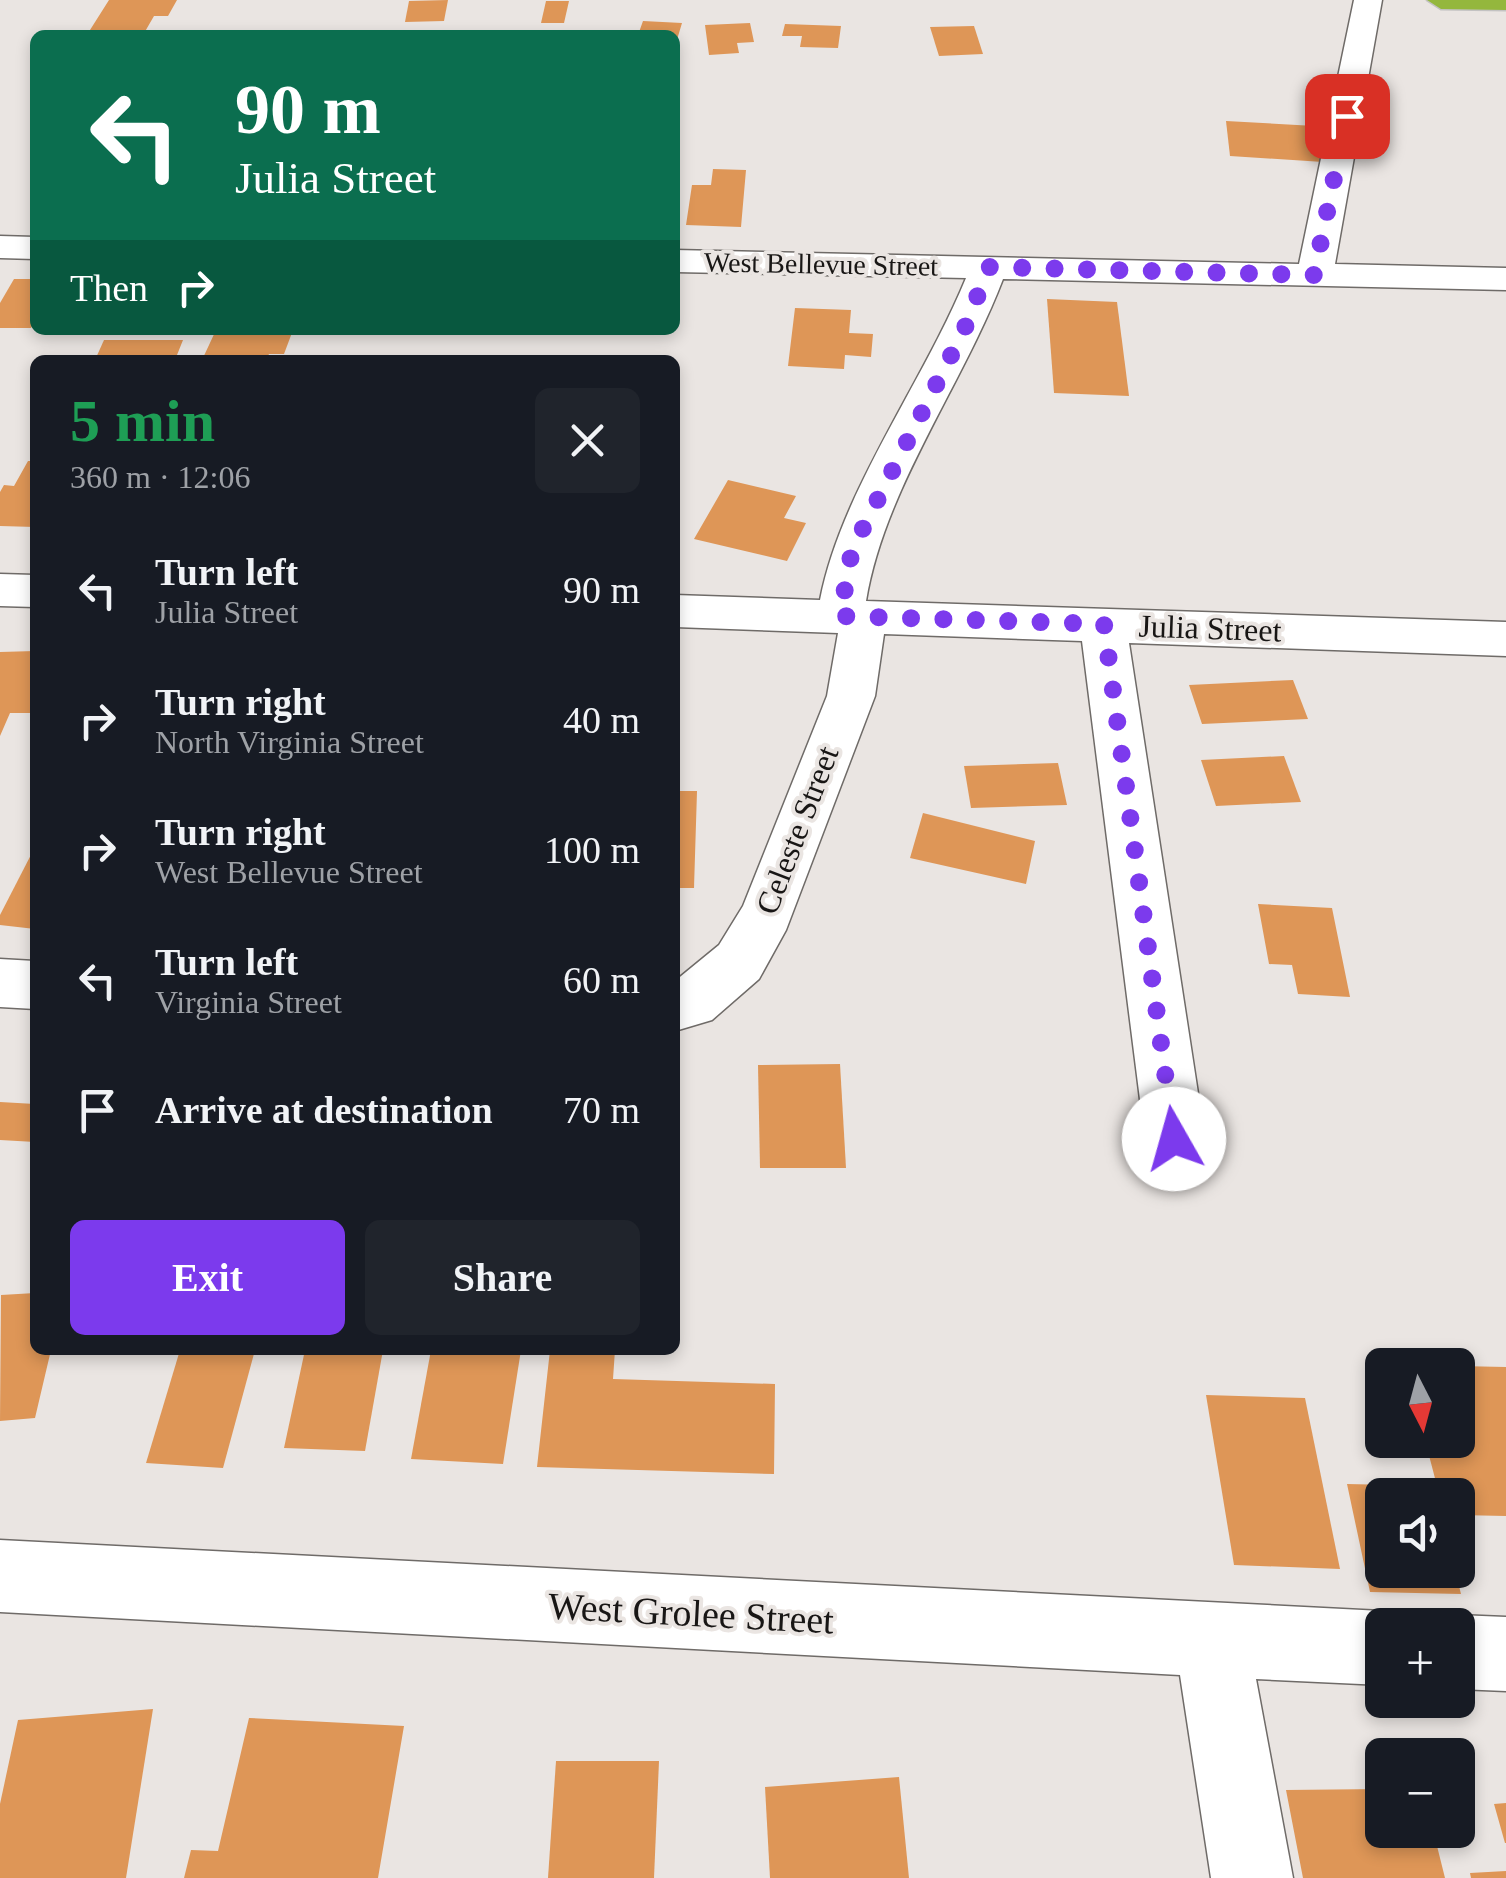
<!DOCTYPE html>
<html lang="en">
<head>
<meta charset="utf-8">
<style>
	:root { --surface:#171b24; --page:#20242c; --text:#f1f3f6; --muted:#9ea1a6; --accent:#7c3aed }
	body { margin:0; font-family:"Times New Roman",serif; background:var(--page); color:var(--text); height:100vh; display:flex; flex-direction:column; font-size:38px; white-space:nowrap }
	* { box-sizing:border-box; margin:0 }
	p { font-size:32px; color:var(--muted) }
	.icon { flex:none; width:55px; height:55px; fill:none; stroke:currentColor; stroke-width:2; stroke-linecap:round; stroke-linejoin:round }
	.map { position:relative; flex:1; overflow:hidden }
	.side { position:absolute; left:30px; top:355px; width:650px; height:1000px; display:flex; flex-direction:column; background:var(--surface); border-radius:15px; box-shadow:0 5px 15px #0003 }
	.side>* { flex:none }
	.top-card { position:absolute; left:30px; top:30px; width:650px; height:305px; border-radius:15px; box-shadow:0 5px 15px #0003; background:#0b6e4f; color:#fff; overflow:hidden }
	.needle { width:65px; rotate:174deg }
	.tools { position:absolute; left:1365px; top:1348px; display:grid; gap:20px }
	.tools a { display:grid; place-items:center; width:110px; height:110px; border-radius:15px; background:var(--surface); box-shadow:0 5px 15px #0003; font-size:50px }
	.pin { position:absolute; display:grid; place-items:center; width:85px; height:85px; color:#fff; margin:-42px; border-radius:20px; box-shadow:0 5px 15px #0006 }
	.me { position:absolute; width:110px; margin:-55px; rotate:353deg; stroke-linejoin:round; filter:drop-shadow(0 0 8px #0008) }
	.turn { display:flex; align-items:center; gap:35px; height:210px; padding:0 40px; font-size:45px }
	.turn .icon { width:130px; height:130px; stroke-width:2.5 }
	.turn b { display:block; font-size:70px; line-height:85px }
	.then { display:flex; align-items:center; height:95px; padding:0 40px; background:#0003; gap:20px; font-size:38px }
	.round { display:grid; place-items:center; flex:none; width:105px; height:105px; border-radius:15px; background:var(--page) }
	.head { display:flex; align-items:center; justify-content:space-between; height:170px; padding:0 40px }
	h1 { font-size:60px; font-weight:700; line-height:75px; color:#1e9e55 }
	.action { display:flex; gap:20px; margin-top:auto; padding:20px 40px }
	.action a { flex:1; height:115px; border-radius:15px; background:var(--accent); color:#fff; font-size:40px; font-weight:700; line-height:115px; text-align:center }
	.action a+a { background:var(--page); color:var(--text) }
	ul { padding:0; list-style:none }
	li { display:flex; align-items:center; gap:30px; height:130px; padding:0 40px }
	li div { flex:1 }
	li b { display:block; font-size:38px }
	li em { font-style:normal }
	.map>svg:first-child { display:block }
</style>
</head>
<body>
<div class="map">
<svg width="1506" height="1878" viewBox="0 0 1506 1878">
	<rect width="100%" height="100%" fill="#eae5e2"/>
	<g fill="#de9657">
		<path d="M109,0h68l-9,16h-14l-11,19h-91l4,-5h34z"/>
		<path d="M448,0l-4,21 -39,1 4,-21z"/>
		<path d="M546,1h23l-5,22h-23z"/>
		<path d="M643,21l39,2 -6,20 -1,-8h-37z"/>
		<path d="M750,23l4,19 -17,1 2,10 -30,2 -4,-30z"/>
		<path d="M785,24l56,2 -3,22 -38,-1 2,-11h-20z"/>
		<path d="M974,26l9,28 -44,2 -9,-29z"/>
		<path d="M562,30h53l-1,5h-53z"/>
		<path d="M1226,121l89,5 8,36 -93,-6z"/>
		<path d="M713,169l33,1 -5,57 -55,-2 6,-40h19z"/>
		<path d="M14,279h21v41l-4,8h-31v-25z"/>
		<path d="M1047,299l70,3 12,94 -75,-3z"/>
		<path d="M795,308l56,2 -2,23 24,1 -2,23 -26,-2 -1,14 -56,-3z"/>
		<path d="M216,330h77l-9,24h-15l-3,6h-64z"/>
		<path d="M104,340h79l-8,20h-80z"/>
		<path d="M28,461h7v66l-35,-1v-34l4,-7 10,1z"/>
		<path d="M728,480l68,16 -12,22 22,5 -19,38 -93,-22z"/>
		<path d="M35,651v62h-25l-10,23v-84z"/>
		<path d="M1293,680l15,39 -106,5 -13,-39z"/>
		<path d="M1284,756l17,46 -85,4 -15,-46z"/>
		<path d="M1058,763l9,42 -96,3 -7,-42z"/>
		<path d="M675,791h22l-3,97h-19z"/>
		<path d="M923,813l112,28 -9,43 -116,-26z"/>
		<path d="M35,847v82l-35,-4v-10z"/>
		<path d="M1258,904l74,4 18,89 -52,-3 -6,-29 -23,-1z"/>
		<path d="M840,1064l6,104h-86l-2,-103z"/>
		<path d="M0,1102l35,2v38l-35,-2z"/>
		<path d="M35,1293v57h16l-16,68 -35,3 1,-126z"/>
		<path d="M180,1350h75l-32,118 -77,-5z"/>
		<path d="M305,1350h78l-18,101 -81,-3z"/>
		<path d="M431,1350h90l-18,114 -92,-5z"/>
		<path d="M550,1350h65l-2,29 162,5 -1,90 -237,-7z"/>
		<path d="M1458,1366l48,1v149l-48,-1v-20h-76v75h73l6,24 -91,-2 -23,-108 90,2 -12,-46h33z"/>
		<path d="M1206,1395l99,3 35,171 -106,-4z"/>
		<path d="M153,1709l-27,169h-126v-74l18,-84z"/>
		<path d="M249,1718l155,8 -26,152h-194l7,-28 27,1z"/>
		<path d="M556,1761h103l-5,117h-106z"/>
		<path d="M899,1777l10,101h-139l-5,-91z"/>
		<path d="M1382,1789v41h51l12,48h-142l-17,-88z"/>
		<path d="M1506,1803v40h-1l-11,-39z"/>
		<path d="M1506,1871v7h-35l-1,-5z"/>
	</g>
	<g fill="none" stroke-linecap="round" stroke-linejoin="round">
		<defs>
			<g id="street">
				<path d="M1354,0h28l-47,264 171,4v22l-503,-11c-41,107 -119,211 -137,322l640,21v34l-377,-13 76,496 -9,20 -21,8 -21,-8 -9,-20 -63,-498 -198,-7 -9,62 -89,234 -27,49 -47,41 -37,11v-50l44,-36 24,-39 84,-210 11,-63 -163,-6v-32l145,5c21,-109 103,-217 146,-322l-291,-6v-22l624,14z"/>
				<path d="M0,236l35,1v22l-35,-1z"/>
				<path d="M0,574l35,1v32l-35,-1z"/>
				<path d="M0,959l35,2v48l-35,-2z"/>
				<path d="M0,1540l1382,71 28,14h-28v60l-126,-6 37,199h-82l-31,-203 -1180,-63z"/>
				<path d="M1458,1615l48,2v74l-48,-2v-64h-25z"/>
			</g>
			<path id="highway" d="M1427,0h79v10l-65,-1z"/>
		</defs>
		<use href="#street" stroke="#6f6b68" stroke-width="3"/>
		<use href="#highway" stroke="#c3c2c2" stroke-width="3"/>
		<use href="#street" fill="#fff" fill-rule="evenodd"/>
		<use href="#highway" fill="#94b73d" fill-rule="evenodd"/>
	</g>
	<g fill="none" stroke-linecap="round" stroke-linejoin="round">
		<path stroke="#7c3aed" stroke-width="18" stroke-dasharray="0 32.4" d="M1174,1139l-70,-515 -264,-8 12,-66 112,-220 25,-63 325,8 33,-159"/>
	</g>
	<g text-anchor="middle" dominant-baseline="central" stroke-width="8" stroke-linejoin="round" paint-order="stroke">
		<g font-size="28" fill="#181615" stroke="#eae5e2">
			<text transform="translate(821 264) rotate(1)">West Bellevue Street</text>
		</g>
		<g font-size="32" fill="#181615" stroke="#eae5e2">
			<text transform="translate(1210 628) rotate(2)">Julia Street</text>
			<text transform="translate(797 830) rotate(-69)">Celeste Street</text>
		</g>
		<g font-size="38" fill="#181615" stroke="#eae5e2">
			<text transform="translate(691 1613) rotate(3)">West Grolee Street</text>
		</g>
	</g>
</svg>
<div class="tools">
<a><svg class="needle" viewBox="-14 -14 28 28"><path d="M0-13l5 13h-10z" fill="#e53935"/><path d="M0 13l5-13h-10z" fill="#9ea1a6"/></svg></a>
<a><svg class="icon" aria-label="sound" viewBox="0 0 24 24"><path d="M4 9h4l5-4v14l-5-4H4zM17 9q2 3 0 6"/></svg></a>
<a>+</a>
<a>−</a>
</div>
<div class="pin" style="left:1347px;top:116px;background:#d93025"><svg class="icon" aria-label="arrive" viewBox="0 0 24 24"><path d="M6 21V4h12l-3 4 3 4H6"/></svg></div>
<svg class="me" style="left:1174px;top:1139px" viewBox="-20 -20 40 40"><circle r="19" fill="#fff"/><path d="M0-13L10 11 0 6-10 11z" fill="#7c3aed"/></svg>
<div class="top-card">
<div class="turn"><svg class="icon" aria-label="left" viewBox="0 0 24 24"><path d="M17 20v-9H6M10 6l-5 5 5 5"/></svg><div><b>90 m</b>Julia Street</div></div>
<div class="then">Then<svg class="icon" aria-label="right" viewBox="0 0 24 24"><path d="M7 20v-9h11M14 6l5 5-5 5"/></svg></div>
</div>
<section class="side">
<div class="head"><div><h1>5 min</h1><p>360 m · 12:06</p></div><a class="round"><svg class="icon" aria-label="close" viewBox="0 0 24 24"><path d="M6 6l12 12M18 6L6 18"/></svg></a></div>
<ul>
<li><svg class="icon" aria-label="left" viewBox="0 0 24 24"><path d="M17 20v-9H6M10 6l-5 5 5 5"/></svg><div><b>Turn left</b><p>Julia Street</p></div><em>90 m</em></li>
<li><svg class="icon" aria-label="right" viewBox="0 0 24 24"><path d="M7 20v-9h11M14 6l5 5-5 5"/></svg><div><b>Turn right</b><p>North Virginia Street</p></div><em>40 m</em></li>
<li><svg class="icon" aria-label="right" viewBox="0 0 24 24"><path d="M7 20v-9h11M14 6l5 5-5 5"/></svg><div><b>Turn right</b><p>West Bellevue Street</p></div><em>100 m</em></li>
<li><svg class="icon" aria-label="left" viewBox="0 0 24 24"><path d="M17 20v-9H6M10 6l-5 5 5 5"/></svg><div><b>Turn left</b><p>Virginia Street</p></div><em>60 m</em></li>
<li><svg class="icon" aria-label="arrive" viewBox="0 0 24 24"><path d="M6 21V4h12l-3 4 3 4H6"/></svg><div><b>Arrive at destination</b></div><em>70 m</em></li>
</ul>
<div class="action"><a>Exit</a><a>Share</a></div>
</section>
</div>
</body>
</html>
